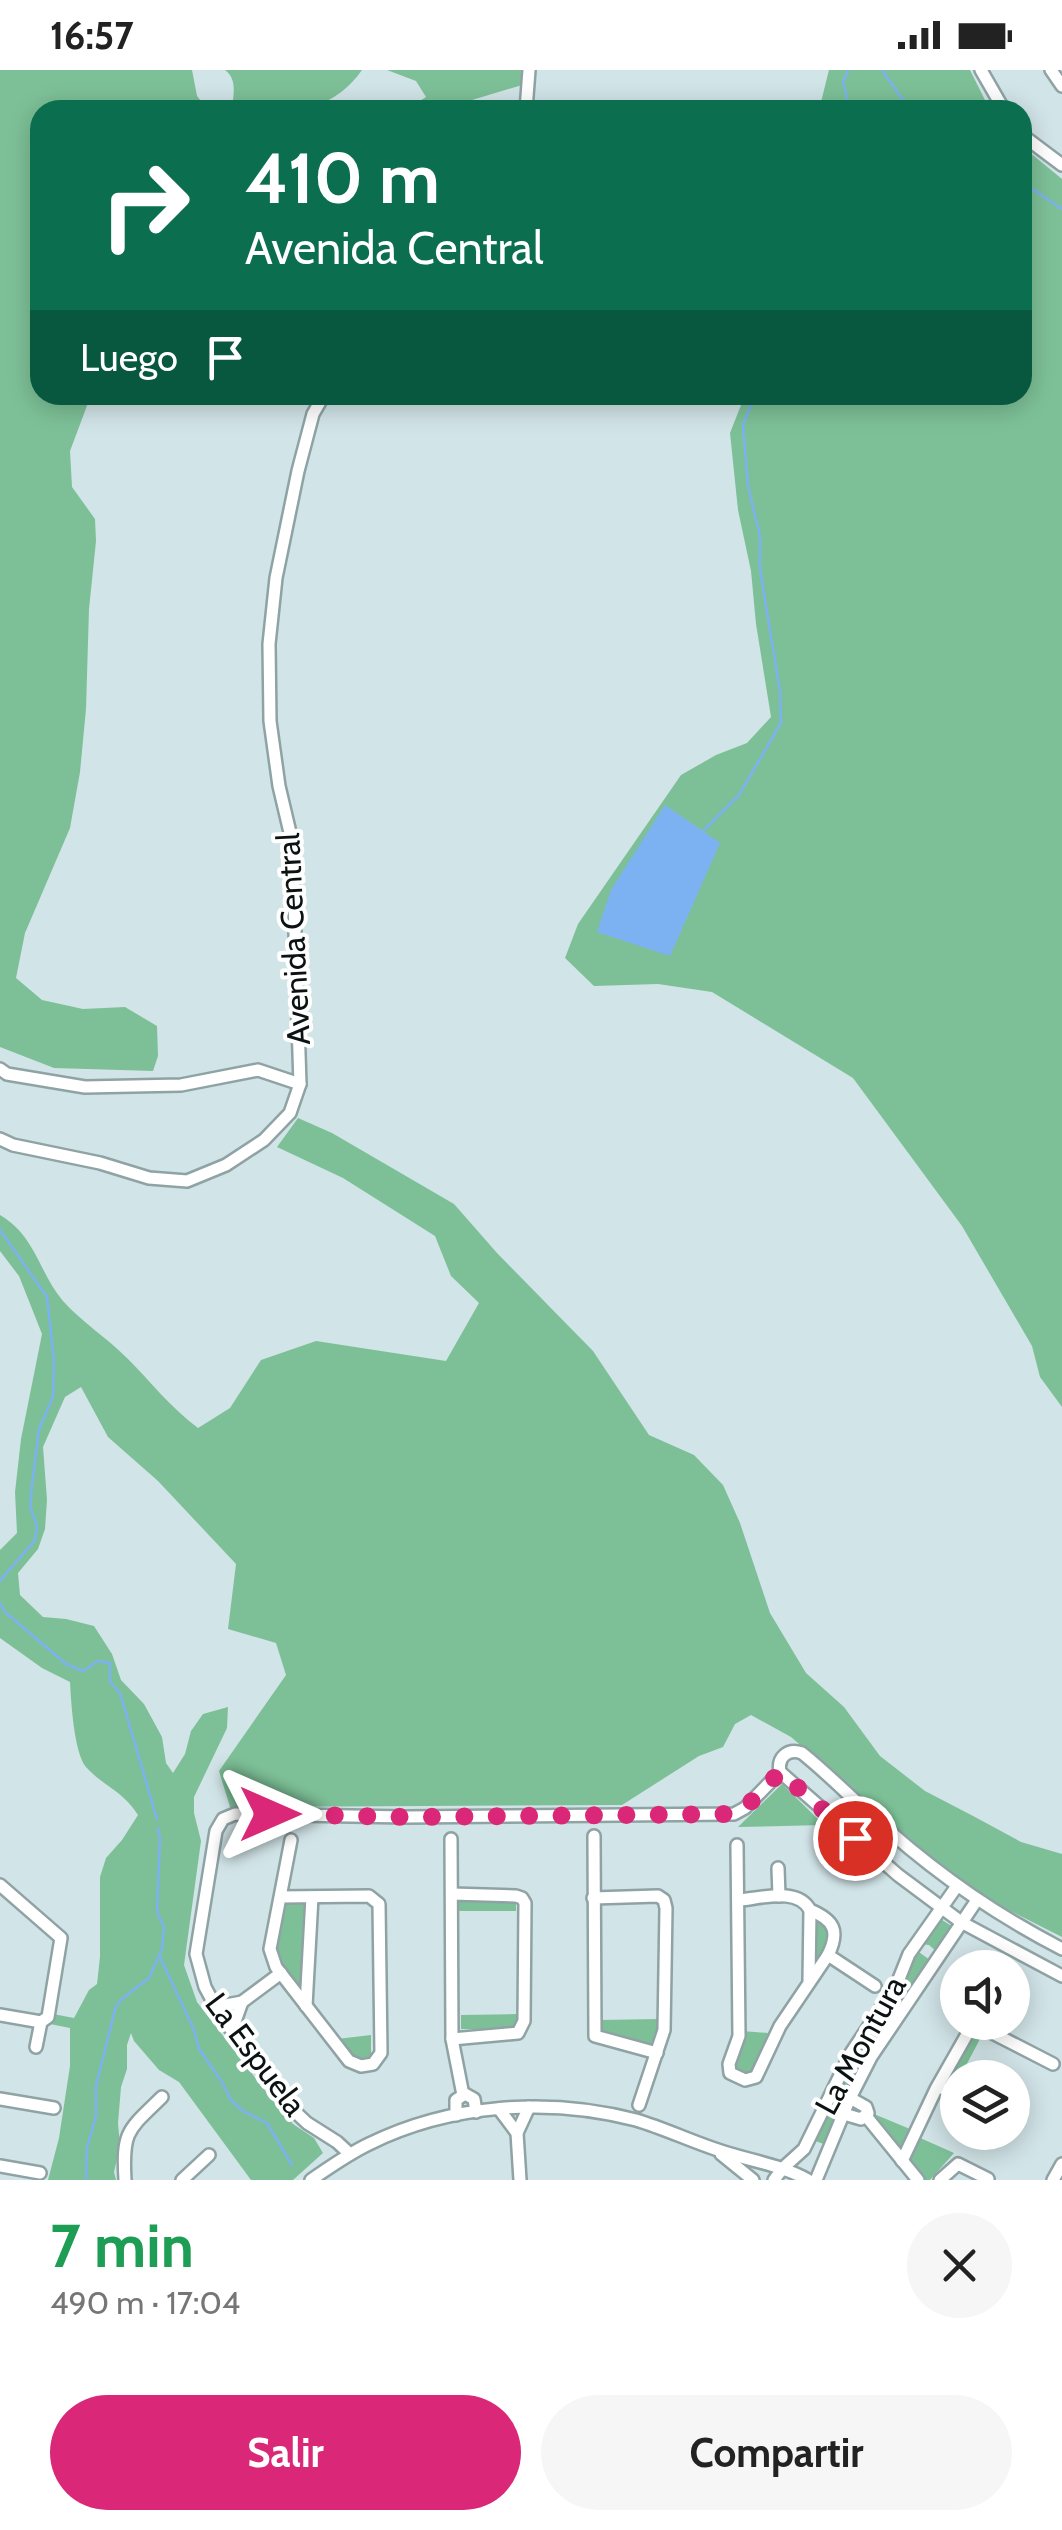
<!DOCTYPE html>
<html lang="es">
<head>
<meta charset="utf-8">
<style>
	:root { --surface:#fff; --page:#f6f6f6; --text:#222; --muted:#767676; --accent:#db2777 }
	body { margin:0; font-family:Cabin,sans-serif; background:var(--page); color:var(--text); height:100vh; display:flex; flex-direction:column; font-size:38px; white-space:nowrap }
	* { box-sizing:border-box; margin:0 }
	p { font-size:32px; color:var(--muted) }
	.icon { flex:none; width:55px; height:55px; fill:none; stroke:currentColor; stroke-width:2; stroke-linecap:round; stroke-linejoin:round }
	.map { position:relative; height:2110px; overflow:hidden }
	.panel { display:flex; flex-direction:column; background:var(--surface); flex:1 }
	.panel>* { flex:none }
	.guide { position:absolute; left:30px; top:30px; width:1002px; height:305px; border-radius:30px; box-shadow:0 5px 25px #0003; background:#0b6e4f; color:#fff; overflow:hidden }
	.controls { position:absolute; left:940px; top:1880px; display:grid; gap:20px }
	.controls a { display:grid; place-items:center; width:90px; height:90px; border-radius:50%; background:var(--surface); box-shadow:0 5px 25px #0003; font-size:50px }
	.pin { position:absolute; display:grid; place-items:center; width:85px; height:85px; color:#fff; margin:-42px; border:5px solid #fff; border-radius:50%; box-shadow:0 2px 10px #0007 }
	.me { position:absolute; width:110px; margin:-55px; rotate:90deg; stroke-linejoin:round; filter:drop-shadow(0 0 8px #0008) }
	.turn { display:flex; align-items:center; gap:35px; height:210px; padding:0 50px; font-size:45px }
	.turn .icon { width:130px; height:130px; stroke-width:2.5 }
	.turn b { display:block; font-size:70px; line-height:85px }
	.then { display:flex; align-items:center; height:95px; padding:0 50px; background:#0003; gap:20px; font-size:38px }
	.round { display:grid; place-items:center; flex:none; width:105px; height:105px; border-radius:52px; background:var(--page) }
	.head { display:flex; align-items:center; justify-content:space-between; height:170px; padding:0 50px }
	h1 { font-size:60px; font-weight:700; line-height:75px; color:#1e9e55 }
	.primary-button { display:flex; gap:20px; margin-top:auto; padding:20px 50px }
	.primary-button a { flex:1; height:115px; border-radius:60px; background:var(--accent); color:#fff; font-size:40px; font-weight:700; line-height:115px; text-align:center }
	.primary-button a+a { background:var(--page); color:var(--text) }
	.status { display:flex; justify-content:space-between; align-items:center; height:70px; padding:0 50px; background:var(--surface); direction:ltr }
	.status svg { height:28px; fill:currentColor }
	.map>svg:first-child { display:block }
</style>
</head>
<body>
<div class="status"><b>16:57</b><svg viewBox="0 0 49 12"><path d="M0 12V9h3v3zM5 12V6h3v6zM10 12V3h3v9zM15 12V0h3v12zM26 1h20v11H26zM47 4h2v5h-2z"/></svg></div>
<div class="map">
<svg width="1062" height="2110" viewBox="0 0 1062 2110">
	<rect width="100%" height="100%" fill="#d1e4e7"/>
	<g fill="#7dc097">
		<path d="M0,0h192l5,26 11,14h-168v285h51l-21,56 2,36 23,32 1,22 -7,68 -3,100 -6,63 -10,56 -45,105 -9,45 26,22 41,9 42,-2 32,19 1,30 -5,15 -99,-3 -54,-21z"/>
		<path d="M225,0h137c-34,48 -77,40 -130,40 1,-15 6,-30 -7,-40z"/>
		<path d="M387,0h137l-2,15 -83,25h-53l26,-4 14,-9 -10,-16z"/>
		<path d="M829,0h141l20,40h-171z"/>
		<path d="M1023,77l39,32v1228l-22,-30 -8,-31 -70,-120 -109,-148 -141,-86 -54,-8 -64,2 -29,-28 13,-34 103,-149 35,-20 31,-12 24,-26 -15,-93 -5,-53 -13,-61 -8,-77 15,-38h277z"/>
		<path d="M298,1048l34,15 122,71 43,49 96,98 56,84 45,20 29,30 17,38 30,90 36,60 38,34 36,49 45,35 50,26 46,25 41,12v83l-65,-33 -41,-25 -165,-142 -40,-22 -16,9 -12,23 -24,9 -77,49 -392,2 -11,-36 67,-96 -10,-32 -48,-14 8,-65 -78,-83 -50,-44 -27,-50 -16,10 -22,50 4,53 -2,29 -7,20 -20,24 2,22 23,22 23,2 28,7 18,28 9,26 23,24 18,33 4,26 7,10 12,-19 6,-23 12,-17 25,-7 -1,21 -33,69v16l7,28 -17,124 13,37 70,91 26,31 21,14 9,15 -30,27h-42l-72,-98 -20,-12 -25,-29 -3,-8 -4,12v24l-6,18 -3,36 2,23 -6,26 2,8h-68l11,-42 11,-72v-38l-20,-4 3,-10 21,4 15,-28 8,-6 3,-27v-80l6,-19 16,-18 16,-25c-16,-25 -35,-29 -52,-48 -12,-14 -15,-66 -16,-85l-28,-14 -42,-30v-88l17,-17 -2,-41 6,-53 21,-105 -23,-58 -19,-25v-36c36,21 39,58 63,86 19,21 44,37 64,57 24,24 43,49 71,70l32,-20 31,-48 55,-19 130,20 33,-58 -28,-27 -16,-40 -92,-58 -66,-31z"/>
		<path d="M782,1714l42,41 -86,2z"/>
		<path d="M284,1829h24l-7,92c-34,-41 -26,-43 -17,-92z"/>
		<rect x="458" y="1829" width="58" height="12"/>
		<path d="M814,1846c26,13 14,27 3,46l-4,1z"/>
		<path d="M939,1848l14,9 -16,25 -8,-7 -8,-1z"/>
		<path d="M916,1880l14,10 -104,185 -13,-5 39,-81 54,-81z"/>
		<path d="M517,1944v15h-56v-14z"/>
		<path d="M659,1949l-5,26 -55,-12 1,-13z"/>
		<path d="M742,1961l26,2 -16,42 -19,-6z"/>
		<path d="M976,1964l5,3 -21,40 -2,1 -4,10 -10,-5z"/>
		<path d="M371,1965v24c-17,4 -24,-7 -34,-20z"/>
		<path d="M874,2044l36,15 -10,25 -28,-35z"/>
		<path d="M918,2067l36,16 -24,27h-7l-16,-20z"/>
	</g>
	<path fill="#7cb2f2" d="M665,735l55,38 -50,113 -73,-24 14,-42z"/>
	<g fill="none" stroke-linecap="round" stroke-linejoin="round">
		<g stroke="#7cb2f2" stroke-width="2.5">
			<path d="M848,0l-5,12 7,28"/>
			<path d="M882,0l28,40"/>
			<path d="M1022,112l40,27"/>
			<path d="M702,762l37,-37 42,-72 -1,-32 -20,-122v-33l-12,-50 -5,-61 12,-30"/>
			<path d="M0,1160l47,67 7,64 -1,36 -14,32 -7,56 -2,22 7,18 -2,15 -35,41"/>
			<path d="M0,1533l5,9 61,52 17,7 15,-10 12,2v19l10,11 37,126"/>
			<path d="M160,1887l34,73 5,19 23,33 9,18 12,11 24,12 25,42"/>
			<path d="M86,2110l1,-32 9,-32v-30l20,-80 7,-8 26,-20 13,-29 2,-23 -7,-14 3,-74 -2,-10"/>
		</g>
		<defs>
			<g id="minor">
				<path d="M981,0l23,40"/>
				<path d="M1051,0l11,16"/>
				<path d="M526,40l3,-40"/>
				<path d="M1022,65l40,30"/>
				<path d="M0,999l7,5 78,13 96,-2 77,-15 42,14"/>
				<path d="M0,1069l13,6 87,18 49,15 38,3 39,-16 38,-25 26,-27 10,-29 -8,-243 -13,-55 -9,-65 -1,-77 7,-66 22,-107 15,-57 11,-19"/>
				<path d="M780,1702c-3,-15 8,-24 22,-19 30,24 57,53 87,78 55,48 108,84 173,118"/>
				<path d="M780,1702l118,103 63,47 101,54"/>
				<path d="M594,1766l1,200 62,17"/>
				<path d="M451,1769l1,200 11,56"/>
				<path d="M737,1775l2,191 -10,28 1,9 15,7 11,-3 24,-51 48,-71"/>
				<path d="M778,1798l1,28"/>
				<path d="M0,1815l61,53 -13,79 -7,5 -5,25"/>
				<path d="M452,1824l64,2 6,2 3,5 -1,118 -6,12 -66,6"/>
				<path d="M280,1827l89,-1 10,8 2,149 -8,11 -12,2 -12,-5 -73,-94 -6,-18 21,-109"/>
				<path d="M593,1828l65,-2 6,4 2,8 -2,122 -25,75"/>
				<path d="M740,1830c22,-2 58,-13 70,10 24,10 30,21 18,45l47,31"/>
				<path d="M809,1910l1,-70"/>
				<path d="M306,1936l6,-109"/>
				<path d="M215,1937l27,-5 39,-29"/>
				<path d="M0,1945l41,7"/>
				<path d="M973,1953l80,41"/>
				<path d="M232,1960l10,-28"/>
				<path d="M938,2016l20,10"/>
				<path d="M0,2029l54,9"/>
				<path d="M499,2039l18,24"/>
				<path d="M844,2044l17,5 7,-6 -2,-6 -16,-9"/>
				<path d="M456,2045v-15l9,-6 9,5 2,13"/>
				<path d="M866,2046l52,64"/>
				<path d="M1012,2055l3,1"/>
				<path d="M350,2084l-13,-12 -30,-19 -18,-17 -69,-91 -15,-28 -9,-33 20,-123 7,-12 12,-5 171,3 328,-3 11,-6 35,-36"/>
				<path d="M721,2084l32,26"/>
				<path d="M902,2091l34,-72 38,-67"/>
				<path d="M0,2096l40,7"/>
				<path d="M125,2110c-3,-49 3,-50 37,-83"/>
				<path d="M182,2110l27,-25"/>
				<path d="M311,2110c19,-13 37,-26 58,-36 81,-40 180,-47 267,-24 27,8 52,20 79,29 30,11 65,15 93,31"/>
				<path d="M520,2110l-3,-47 12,-26"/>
				<path d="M774,2110l9,-12 21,-19 47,-96 46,-69 12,-30 48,-68"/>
				<path d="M816,2110l34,-82 21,-41 106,-157"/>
				<path d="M940,2110l18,-16 30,15"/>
				<path d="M1053,2110l9,-16"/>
			</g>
		</defs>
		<use href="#minor" stroke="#8fa2a4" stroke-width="16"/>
		<use href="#minor" stroke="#fff" stroke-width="11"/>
	</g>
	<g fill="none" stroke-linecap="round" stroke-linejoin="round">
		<path stroke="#db2777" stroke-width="18" stroke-dasharray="0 32.4" d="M270,1744l136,3 328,-3 11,-6 35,-36 75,66"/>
	</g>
	<g text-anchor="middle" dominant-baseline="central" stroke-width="8" stroke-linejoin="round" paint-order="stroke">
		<g font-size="32" fill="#0b1212" stroke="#fff">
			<text transform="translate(293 869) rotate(-93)">Avenida Central</text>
			<text transform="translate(860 1975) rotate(-61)">La Montura</text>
			<text transform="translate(256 1984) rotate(53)">La Espuela</text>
		</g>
	</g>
</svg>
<div class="controls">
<a><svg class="icon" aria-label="sound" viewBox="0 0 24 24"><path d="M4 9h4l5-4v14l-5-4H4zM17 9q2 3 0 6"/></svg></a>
<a><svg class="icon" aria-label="layers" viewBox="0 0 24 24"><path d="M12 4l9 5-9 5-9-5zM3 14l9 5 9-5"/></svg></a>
</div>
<div class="pin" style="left:855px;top:1768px;background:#d93025"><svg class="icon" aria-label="arrive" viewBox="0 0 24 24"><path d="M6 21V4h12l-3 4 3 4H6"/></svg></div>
<svg class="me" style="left:270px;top:1744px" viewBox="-20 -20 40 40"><path d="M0-17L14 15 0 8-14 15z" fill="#db2777" stroke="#fff" stroke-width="4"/></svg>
<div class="guide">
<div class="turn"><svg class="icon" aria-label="right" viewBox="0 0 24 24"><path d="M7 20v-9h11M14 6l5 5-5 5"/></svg><div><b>410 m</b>Avenida Central</div></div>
<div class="then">Luego<svg class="icon" aria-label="arrive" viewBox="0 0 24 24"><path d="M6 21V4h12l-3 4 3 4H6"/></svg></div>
</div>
</div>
<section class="panel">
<div class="head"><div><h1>7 min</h1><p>490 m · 17:04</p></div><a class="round"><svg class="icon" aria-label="close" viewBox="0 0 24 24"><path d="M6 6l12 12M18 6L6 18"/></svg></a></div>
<div class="primary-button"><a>Salir</a><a>Compartir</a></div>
</section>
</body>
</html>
